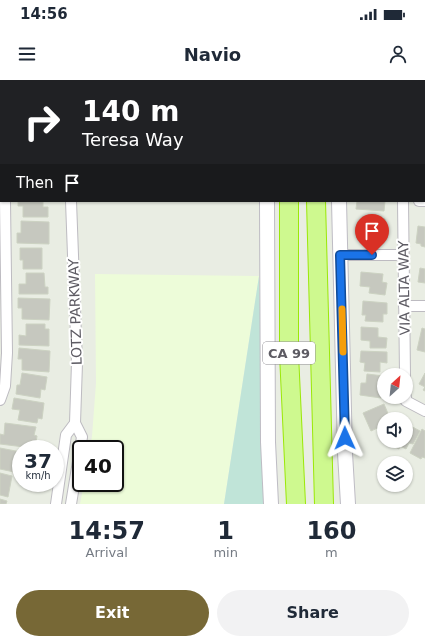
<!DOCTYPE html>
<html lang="en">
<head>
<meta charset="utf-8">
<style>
	:root { --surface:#fff; --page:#f2f2f3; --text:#1f2937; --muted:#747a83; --accent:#776836 }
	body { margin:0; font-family:"DejaVu Sans",sans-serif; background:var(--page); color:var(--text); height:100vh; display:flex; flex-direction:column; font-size:15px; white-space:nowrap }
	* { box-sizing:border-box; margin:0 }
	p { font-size:13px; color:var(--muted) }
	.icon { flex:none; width:22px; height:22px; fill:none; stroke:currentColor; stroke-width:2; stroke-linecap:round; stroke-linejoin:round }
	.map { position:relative; height:424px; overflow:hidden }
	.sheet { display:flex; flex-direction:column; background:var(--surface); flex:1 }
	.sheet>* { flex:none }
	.banner { position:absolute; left:0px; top:0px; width:425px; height:122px; box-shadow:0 1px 3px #0004; background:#202124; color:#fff; overflow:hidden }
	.needle { width:26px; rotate:27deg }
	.tools { position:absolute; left:377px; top:288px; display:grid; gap:8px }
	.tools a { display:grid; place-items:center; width:36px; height:36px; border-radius:50%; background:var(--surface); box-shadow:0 1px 3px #0004; font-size:20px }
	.speed { position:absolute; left:12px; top:360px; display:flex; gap:8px; font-size:20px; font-weight:700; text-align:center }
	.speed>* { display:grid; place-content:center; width:52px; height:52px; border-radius:50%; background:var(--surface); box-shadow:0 1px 3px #0004; line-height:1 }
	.speed small { font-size:10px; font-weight:400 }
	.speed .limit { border:2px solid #111; border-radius:6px; background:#fff; color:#111 }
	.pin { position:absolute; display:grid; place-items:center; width:34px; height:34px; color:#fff; margin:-41px -17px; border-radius:50% 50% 50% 0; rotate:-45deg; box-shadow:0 0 4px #0007 }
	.pin .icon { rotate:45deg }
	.me { position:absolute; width:44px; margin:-22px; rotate:359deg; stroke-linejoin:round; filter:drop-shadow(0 0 3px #0008) }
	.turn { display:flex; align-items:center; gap:14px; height:84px; padding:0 16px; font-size:18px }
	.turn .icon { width:52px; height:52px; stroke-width:2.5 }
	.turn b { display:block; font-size:28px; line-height:34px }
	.then { display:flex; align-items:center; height:38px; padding:0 16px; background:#0003; gap:8px; font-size:15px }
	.eta { display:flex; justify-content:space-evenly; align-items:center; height:68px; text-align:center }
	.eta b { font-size:24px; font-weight:700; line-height:28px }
	.action { display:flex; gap:8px; margin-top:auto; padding:8px 16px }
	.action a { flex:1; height:46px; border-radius:24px; background:var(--accent); color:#fff; font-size:16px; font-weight:700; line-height:46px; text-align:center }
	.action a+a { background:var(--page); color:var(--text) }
	.status { display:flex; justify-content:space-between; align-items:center; height:28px; padding:0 20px; background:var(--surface); direction:ltr }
	.status svg { height:11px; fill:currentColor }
	header { display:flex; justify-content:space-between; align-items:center; height:52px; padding:0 16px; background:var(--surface); font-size:18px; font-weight:700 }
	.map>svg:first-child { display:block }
</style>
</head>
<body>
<div class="status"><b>14:56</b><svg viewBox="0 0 49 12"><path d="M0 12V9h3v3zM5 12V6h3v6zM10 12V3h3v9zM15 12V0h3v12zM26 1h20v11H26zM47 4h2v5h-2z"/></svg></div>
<header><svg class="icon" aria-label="menu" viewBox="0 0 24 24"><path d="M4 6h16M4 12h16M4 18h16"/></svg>Navio<svg class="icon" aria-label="person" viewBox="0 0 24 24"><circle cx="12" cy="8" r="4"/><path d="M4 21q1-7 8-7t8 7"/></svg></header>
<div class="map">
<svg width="425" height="424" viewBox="0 0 425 424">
	<rect width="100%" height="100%" fill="#e9ede3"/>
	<path fill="#edfcd9" d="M95,194l164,2 -35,228h-144l4,-21h31v-34h-25l2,-13 4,-53z"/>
	<path fill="#c0e4d8" d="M259,196l6,228h-41z"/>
	<g fill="#c6c8bf" stroke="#ccd2c2">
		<path d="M361,0h28l-1,1h-28z"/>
		<rect x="424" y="30" width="1" height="27"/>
		<path d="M18,121h25v6h5v10h-25v-11h-5z"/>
		<path d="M357,121h28l-1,10 -28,-2z"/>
		<path d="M369,137l16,2v9h-7l-1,11 -18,-1 1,-14 8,1z"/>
		<path d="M21,141l28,1v22l-32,-1v-10h4z"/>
		<path d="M418,146l7,1v20l-4,-1v-2l-5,-1z"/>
		<path d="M20,168h22v21h-19v-9h-3z"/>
		<path d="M420,188l5,1v14l-7,-1z"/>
		<path d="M361,192l22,2 -1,8 5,1 -2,12 -16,-2 1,-6 -10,-1z"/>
		<path d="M26,193h18l1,14h3v7h-29v-10h7z"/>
		<path d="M18,218l32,1 -1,21 -27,-1v-11h-4z"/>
		<path d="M363,221l24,2v11h-4v8l-18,-1 1,-6h-4z"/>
		<path d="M26,244h19v5h4v17l-30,-1v-10l7,1z"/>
		<path d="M361,247l17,1v9l9,1 -1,10h-16v-7l-9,-1z"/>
		<path d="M422,248l3,1v23l-8,-2z"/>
		<path d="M19,268l31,3 -1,21 -27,-2v-11h-4z"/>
		<path d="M361,271l26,1v11l-7,-1v10l-16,-1 1,-8 -5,-1z"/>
		<path d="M22,293l25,4 -2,13 -4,-1 -1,9 -24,-4 1,-9h3z"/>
		<path d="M425,293v18l-2,-1 2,-3 -6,-3z"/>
		<path d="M367,294l17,2v12h-1l-2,10 -21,-3 1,-12h5z"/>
		<path d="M14,318l30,5 -2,16 -4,-1 -1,5 -19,-3 2,-10 -8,-1z"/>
		<path d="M384,324l5,12 -2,1v2h-3v6l-13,6 -8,-18z"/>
		<path d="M5,343l31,4 -2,8 3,1 -1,7h-3l-1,5 -32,-4v-10l4,1z"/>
		<path d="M407,344l13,7 -7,13 -4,-1 -3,6 -6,-3 -1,3 -13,-7 1,-1h19v-15z"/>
		<path d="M422,349l3,2v27l-3,-1 -1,2 -11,-6z"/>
		<path d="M0,368l21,4 -2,15h-4l-1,5 -14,-3z"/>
		<path d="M0,393l12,3 -4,21 -8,-2z"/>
		<path d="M0,419l7,2 -1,3h-6z"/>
	</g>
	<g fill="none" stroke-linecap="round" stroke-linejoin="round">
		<defs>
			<g id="street">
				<path d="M3,0v1"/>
				<path d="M70,0v1"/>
				<path d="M424,11h1"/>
				<path d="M0,96h1"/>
				<path d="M403,121l2,174"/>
				<path d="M419,121h6"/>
				<path d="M340,175h63"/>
				<path d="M404,226h21"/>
				<path d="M406,317v4l19,10"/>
				<path d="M0,320l5,-14 2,-33 -2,-152"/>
				<path d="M56,424l10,-69 9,-12"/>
				<path d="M71,424l11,-67 -7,-14 2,-60 -6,-162"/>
			</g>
			<g id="secondary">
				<path d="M265,0v1"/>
				<path d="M337,0v1"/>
				<path d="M267,121l1,241 3,62"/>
				<path d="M339,121l6,252 3,51"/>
			</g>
			<g id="highway">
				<path d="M315,0v1"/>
				<path d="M290,1v-1"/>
				<path d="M289,121v153l7,150"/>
				<path d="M316,121l8,303"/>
			</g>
		</defs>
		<use href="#street" stroke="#bdbbc1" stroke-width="12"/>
		<use href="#secondary" stroke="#bebcc4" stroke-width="16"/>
		<use href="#highway" stroke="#9be808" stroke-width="20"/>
		<use href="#street" stroke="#fff" stroke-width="10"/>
		<use href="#secondary" stroke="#fff" stroke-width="14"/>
		<use href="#highway" stroke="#cef98f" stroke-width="18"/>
	</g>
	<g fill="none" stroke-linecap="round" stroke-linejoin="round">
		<defs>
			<path id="route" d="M345,358l-5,-183h32"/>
		</defs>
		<use href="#route" stroke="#114b97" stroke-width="10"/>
		<use href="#route" stroke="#1a73e8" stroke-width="7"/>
		<path stroke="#f59e0b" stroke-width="7" d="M342,229l1,43"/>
	</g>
	<g text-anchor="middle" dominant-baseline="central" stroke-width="4" stroke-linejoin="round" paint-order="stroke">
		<rect fill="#fff" stroke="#8e8c92" stroke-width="1" x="263" y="262" width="52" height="22" rx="3"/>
		<g font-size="13" font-weight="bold" fill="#5d5b63">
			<text x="289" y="273">CA 99</text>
		</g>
		<g font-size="14" fill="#5d5b63" stroke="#fff">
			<text transform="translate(404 208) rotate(-91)">VIA ALTA WAY</text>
			<text transform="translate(75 232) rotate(-92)">LOTZ PARKWAY</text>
		</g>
	</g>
</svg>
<div class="tools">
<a><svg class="needle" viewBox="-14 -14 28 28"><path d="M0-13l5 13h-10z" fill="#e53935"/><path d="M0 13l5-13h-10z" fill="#747a83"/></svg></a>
<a><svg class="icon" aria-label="sound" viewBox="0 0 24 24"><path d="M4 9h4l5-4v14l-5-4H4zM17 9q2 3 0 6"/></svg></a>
<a><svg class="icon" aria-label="layers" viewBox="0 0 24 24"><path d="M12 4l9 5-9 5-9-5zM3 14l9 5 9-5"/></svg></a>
</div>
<div class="speed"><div>37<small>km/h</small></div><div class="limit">40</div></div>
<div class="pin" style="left:372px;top:175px;background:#d93025"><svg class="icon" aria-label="arrive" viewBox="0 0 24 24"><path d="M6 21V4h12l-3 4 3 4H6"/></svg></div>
<svg class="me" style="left:345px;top:358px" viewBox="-20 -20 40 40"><path d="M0-17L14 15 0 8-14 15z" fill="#1a73e8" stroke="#fff" stroke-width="4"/></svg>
<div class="banner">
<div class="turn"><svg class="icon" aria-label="right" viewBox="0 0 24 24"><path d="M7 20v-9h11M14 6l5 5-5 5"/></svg><div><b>140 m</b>Teresa Way</div></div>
<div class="then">Then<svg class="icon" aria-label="arrive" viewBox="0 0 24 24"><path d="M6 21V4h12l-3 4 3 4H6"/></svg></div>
</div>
</div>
<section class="sheet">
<div class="eta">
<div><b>14:57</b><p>Arrival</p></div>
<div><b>1</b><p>min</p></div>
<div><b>160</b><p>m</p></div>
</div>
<div class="action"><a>Exit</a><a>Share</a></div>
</section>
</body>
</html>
